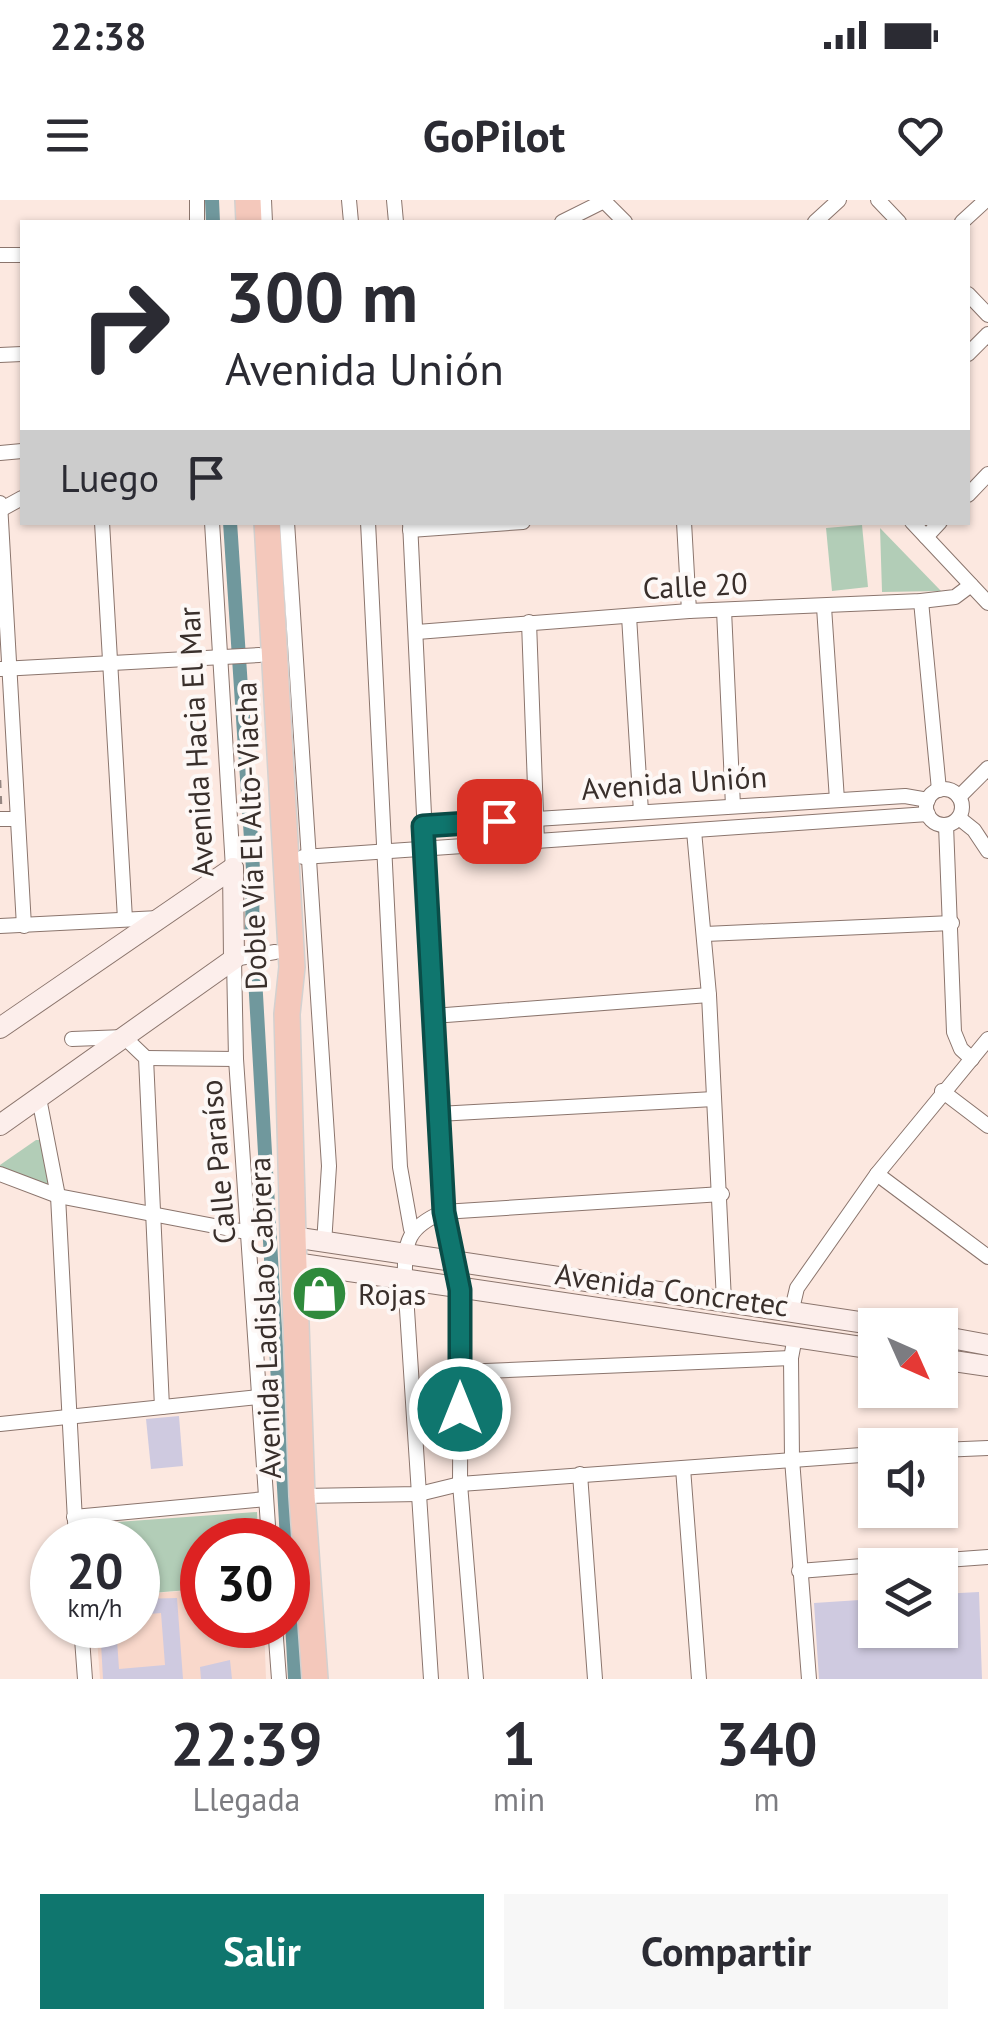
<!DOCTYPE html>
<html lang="es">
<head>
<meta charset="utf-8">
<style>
	:root { --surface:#fff; --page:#f7f7f7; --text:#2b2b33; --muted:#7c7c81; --accent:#0f766e }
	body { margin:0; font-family:"PT Sans",sans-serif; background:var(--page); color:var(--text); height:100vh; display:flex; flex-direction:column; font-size:38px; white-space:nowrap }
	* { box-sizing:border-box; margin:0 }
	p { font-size:32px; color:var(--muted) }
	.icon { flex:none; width:55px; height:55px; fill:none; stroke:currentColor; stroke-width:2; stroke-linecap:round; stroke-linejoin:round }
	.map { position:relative; height:1479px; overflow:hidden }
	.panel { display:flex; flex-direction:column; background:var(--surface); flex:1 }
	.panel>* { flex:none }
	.banner { position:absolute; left:20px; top:20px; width:950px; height:305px; border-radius:0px; box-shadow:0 2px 8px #0004; background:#fff; color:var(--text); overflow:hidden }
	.needle { width:65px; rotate:135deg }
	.fabs { position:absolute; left:858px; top:1108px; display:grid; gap:20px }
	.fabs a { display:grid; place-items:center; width:100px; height:100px; border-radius:0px; background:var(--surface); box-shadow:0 2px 8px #0004; font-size:50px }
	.speed { position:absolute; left:30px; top:1318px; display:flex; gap:20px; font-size:50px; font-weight:700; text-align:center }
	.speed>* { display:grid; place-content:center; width:130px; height:130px; border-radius:50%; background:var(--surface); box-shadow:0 2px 8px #0004; line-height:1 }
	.speed small { font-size:25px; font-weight:400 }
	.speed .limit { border:15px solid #d22; background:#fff; color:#111 }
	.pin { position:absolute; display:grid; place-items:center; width:85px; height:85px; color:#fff; margin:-42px; border-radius:20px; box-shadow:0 5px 15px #0006 }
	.me { position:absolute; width:110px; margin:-55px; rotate:0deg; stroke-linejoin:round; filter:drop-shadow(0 0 8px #0008) }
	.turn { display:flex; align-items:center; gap:35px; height:210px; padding:0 40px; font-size:45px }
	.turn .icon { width:130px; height:130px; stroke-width:2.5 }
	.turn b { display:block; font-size:70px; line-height:85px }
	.then { display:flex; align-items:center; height:95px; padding:0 40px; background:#0003; gap:20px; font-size:38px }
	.eta { display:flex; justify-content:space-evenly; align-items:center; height:170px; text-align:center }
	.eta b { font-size:60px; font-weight:800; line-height:70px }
	.button { display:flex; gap:20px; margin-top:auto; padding:20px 40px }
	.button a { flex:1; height:115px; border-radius:0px; background:var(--accent); color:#fff; font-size:40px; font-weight:800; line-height:115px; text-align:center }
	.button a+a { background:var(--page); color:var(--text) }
	.status { display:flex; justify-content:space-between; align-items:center; height:70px; padding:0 50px; background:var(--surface); direction:ltr }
	.status svg { height:28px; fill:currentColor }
	header { display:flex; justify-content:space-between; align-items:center; height:130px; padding:0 40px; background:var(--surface); font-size:45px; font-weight:800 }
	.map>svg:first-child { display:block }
</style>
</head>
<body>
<div class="status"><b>22:38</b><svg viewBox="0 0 49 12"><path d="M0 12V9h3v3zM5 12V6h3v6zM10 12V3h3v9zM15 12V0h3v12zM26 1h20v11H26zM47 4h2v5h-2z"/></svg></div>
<header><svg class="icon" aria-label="menu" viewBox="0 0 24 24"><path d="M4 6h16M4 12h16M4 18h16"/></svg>GoPilot<svg class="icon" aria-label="heart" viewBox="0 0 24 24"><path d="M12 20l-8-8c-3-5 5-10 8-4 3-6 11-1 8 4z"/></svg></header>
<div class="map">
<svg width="988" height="1479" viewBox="0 0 988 1479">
	<rect width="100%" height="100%" fill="#fce8e0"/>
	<path fill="#f9d8cb" d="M202,1390v35h62l2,54h-166l-4,-54h42v-31z"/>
	<g fill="#b2cdb7">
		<path d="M862,325l6,62 -36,4 -6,-63z"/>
		<path d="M880,328l61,63 -59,1z"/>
		<path d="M36,940h7l7,50 -50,-11v-14z"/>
		<path d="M257,1312l1,28h-56v49l-64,5v-54h-48l-1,-16z"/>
	</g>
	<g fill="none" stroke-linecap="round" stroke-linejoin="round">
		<g stroke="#70989d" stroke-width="14">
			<path d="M212,0l1,22"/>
			<path d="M230,322l23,347 -1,65"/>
			<path d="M255,777l32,563"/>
			<path d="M288,1345l7,134"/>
		</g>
	</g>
	<g fill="#cfcae0">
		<path d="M179,1216l4,50 -32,3 -5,-50z"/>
		<path d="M979,1392l3,87h-163l-5,-76 61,-4v31h65v-36z"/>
		<path d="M177,1398l6,81h-80l-3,-54h16l3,44 46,-4 -4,-52 -23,2v-16z"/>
		<path d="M230,1460l2,19h-31l-1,-12z"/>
	</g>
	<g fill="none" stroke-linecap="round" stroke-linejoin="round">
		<defs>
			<g id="street">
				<path d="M197,0v22"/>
				<path d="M264,0l1,22"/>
				<path d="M349,0l2,22"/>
				<path d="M394,0l2,22"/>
				<path d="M878,0l21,22"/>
				<path d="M604,1l21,21"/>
				<path d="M562,22l44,-22"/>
				<path d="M815,22l24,-22"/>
				<path d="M962,22l24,-22"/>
				<path d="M0,55h22"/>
				<path d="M968,94l20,21"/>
				<path d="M968,154l20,-20"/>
				<path d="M0,155l22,-1"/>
				<path d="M0,253l22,-2"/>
				<path d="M968,295l20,-21"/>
				<path d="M0,303l24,423"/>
				<path d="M0,310l22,-12"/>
				<path d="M102,322l23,397"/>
				<path d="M212,322l21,346"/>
				<path d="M287,322l42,644 -5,78"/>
				<path d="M368,322l32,645 11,62"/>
				<path d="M410,322l33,690 18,77 -1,195 16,195"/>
				<path d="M684,322l5,89"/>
				<path d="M912,322l76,81"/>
				<path d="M410,330l113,-8"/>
				<path d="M926,337l14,-15"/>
				<path d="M921,401l18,189"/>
				<path d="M824,407l13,193"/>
				<path d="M724,410l9,196"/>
				<path d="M629,416l12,196"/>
				<path d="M529,422l8,220"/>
				<path d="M417,432l272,-21 232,-10 34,-4 16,-12"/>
				<path d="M1,469l258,-14"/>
				<circle cx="944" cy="607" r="18"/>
				<path d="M959,597l29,-29"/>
				<path d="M959,618l15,12 14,21"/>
				<path d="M0,619h16"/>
				<path d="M946,625l8,207 7,17 11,10"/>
				<path d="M423,626l482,-30 23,4"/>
				<path d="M694,631l15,164 15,306"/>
				<path d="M303,657l625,-43"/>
				<path d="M0,726l159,-8"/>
				<path d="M705,734l247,-11"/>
				<path d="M433,816l276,-21"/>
				<path d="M72,839l52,-2 22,21 16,349"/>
				<path d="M146,858l90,1"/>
				<path d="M942,891l46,35"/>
				<path d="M39,898l19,98 18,344"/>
				<path d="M438,914l276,-15"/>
				<path d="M0,974l58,22 193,37"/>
				<path d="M877,974l111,83"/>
				<path d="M792,1109l5,-21 80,-114 111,-135"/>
				<path d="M795,1137l-4,21 1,101 17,220"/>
				<path d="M460,1172l331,-14"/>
				<path d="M0,1224l259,-27"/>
				<path d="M940,1250l48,-2"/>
				<path d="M683,1268l16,211"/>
				<path d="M580,1274l15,205"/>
				<path d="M302,1296l117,-2 41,-10 415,-30"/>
				<path d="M74,1317l192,-18"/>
				<path d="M269,1340l-33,-481 -2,-100 41,-7"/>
				<path d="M878,1365l110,-8"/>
				<path d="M799,1371l76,-6"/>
				<path d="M81,1425l4,54"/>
				<path d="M275,1425l4,54"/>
				<path d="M431,1479l-26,-400c-1,-38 3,-52 38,-67l279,-18"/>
			</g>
			<g id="secondary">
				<path d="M0,828l233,-160"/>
				<path d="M0,925l234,-166 -1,-91"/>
				<path d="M293,1037l586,88"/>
				<path d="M295,1063l580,86"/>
				<path d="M940,1136l48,9"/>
				<path d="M940,1159l48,7"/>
			</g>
			<g id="highway">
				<path d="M248,0l1,22"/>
				<path d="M267,322l25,445 -5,47 6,223 9,259 13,183"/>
			</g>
		</defs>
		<use href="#street" stroke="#8b756d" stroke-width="16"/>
		<use href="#secondary" stroke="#8b756d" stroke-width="22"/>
		<use href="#highway" stroke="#d3d1d0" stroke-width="28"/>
		<path stroke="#958681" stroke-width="2.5" stroke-dasharray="8 8" stroke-linecap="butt" d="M0,580l1,24"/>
		<use href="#street" stroke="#fff" stroke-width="14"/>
		<use href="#secondary" stroke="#fceeeb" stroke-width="20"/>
		<use href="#highway" stroke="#f4c8bb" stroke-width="25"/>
	</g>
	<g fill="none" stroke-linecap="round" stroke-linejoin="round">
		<defs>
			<path id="route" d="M460,1209v-119l-16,-78 -21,-386 76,-5"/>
		</defs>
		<use href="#route" stroke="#0a4d48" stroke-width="25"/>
		<use href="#route" stroke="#0f766e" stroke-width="18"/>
	</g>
	<defs>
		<symbol id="shop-disc" viewBox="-11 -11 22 22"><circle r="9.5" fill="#2f8a3c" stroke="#fdf8f6"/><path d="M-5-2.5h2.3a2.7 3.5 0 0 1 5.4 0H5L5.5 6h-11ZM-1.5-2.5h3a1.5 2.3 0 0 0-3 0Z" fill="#fff"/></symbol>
	</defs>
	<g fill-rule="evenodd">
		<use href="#shop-disc" x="288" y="1062" width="63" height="63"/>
	</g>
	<g text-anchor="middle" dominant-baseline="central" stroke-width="8" stroke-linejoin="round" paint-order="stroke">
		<g font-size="30" fill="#392f2b" stroke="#fdf8f6">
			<text transform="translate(695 385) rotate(-3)">Calle 20</text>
			<text transform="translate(195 542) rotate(-93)">Avenida Hacia El Mar</text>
			<text transform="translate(674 582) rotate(-4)">Avenida Unión</text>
			<text transform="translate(250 636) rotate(-92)">Doble Vía El Alto-Viacha</text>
			<text transform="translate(217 962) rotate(-95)">Calle Paraíso</text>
			<text transform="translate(672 1089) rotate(8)">Avenida Concretec</text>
			<text transform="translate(264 1118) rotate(-92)">Avenida Ladislao Cabrera</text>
		</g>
		<g font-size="30" fill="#392f2b" stroke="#fdf8f6" text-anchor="start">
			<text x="358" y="1093">Rojas</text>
		</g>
	</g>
</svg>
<div class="fabs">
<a><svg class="needle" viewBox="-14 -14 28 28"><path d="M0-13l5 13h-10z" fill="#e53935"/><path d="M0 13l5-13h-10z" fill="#7c7c81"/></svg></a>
<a><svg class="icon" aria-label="sound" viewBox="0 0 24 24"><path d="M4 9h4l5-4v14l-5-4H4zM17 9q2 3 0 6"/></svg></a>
<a><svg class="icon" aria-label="layers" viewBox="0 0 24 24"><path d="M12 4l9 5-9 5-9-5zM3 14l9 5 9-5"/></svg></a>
</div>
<div class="speed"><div>20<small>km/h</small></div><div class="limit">30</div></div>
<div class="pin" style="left:499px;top:621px;background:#d93025"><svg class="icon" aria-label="arrive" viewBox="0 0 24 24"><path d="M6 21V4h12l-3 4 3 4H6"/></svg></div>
<svg class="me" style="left:460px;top:1209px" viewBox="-20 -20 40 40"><circle r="17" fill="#0f766e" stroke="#fff" stroke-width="3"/><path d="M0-11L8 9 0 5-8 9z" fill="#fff"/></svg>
<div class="banner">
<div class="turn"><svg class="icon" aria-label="right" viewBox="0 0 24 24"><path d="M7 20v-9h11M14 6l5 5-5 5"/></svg><div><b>300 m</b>Avenida Unión</div></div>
<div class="then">Luego<svg class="icon" aria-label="arrive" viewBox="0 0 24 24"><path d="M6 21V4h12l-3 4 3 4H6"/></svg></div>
</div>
</div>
<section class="panel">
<div class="eta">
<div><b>22:39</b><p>Llegada</p></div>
<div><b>1</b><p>min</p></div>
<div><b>340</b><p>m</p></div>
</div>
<div class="button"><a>Salir</a><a>Compartir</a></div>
</section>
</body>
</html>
